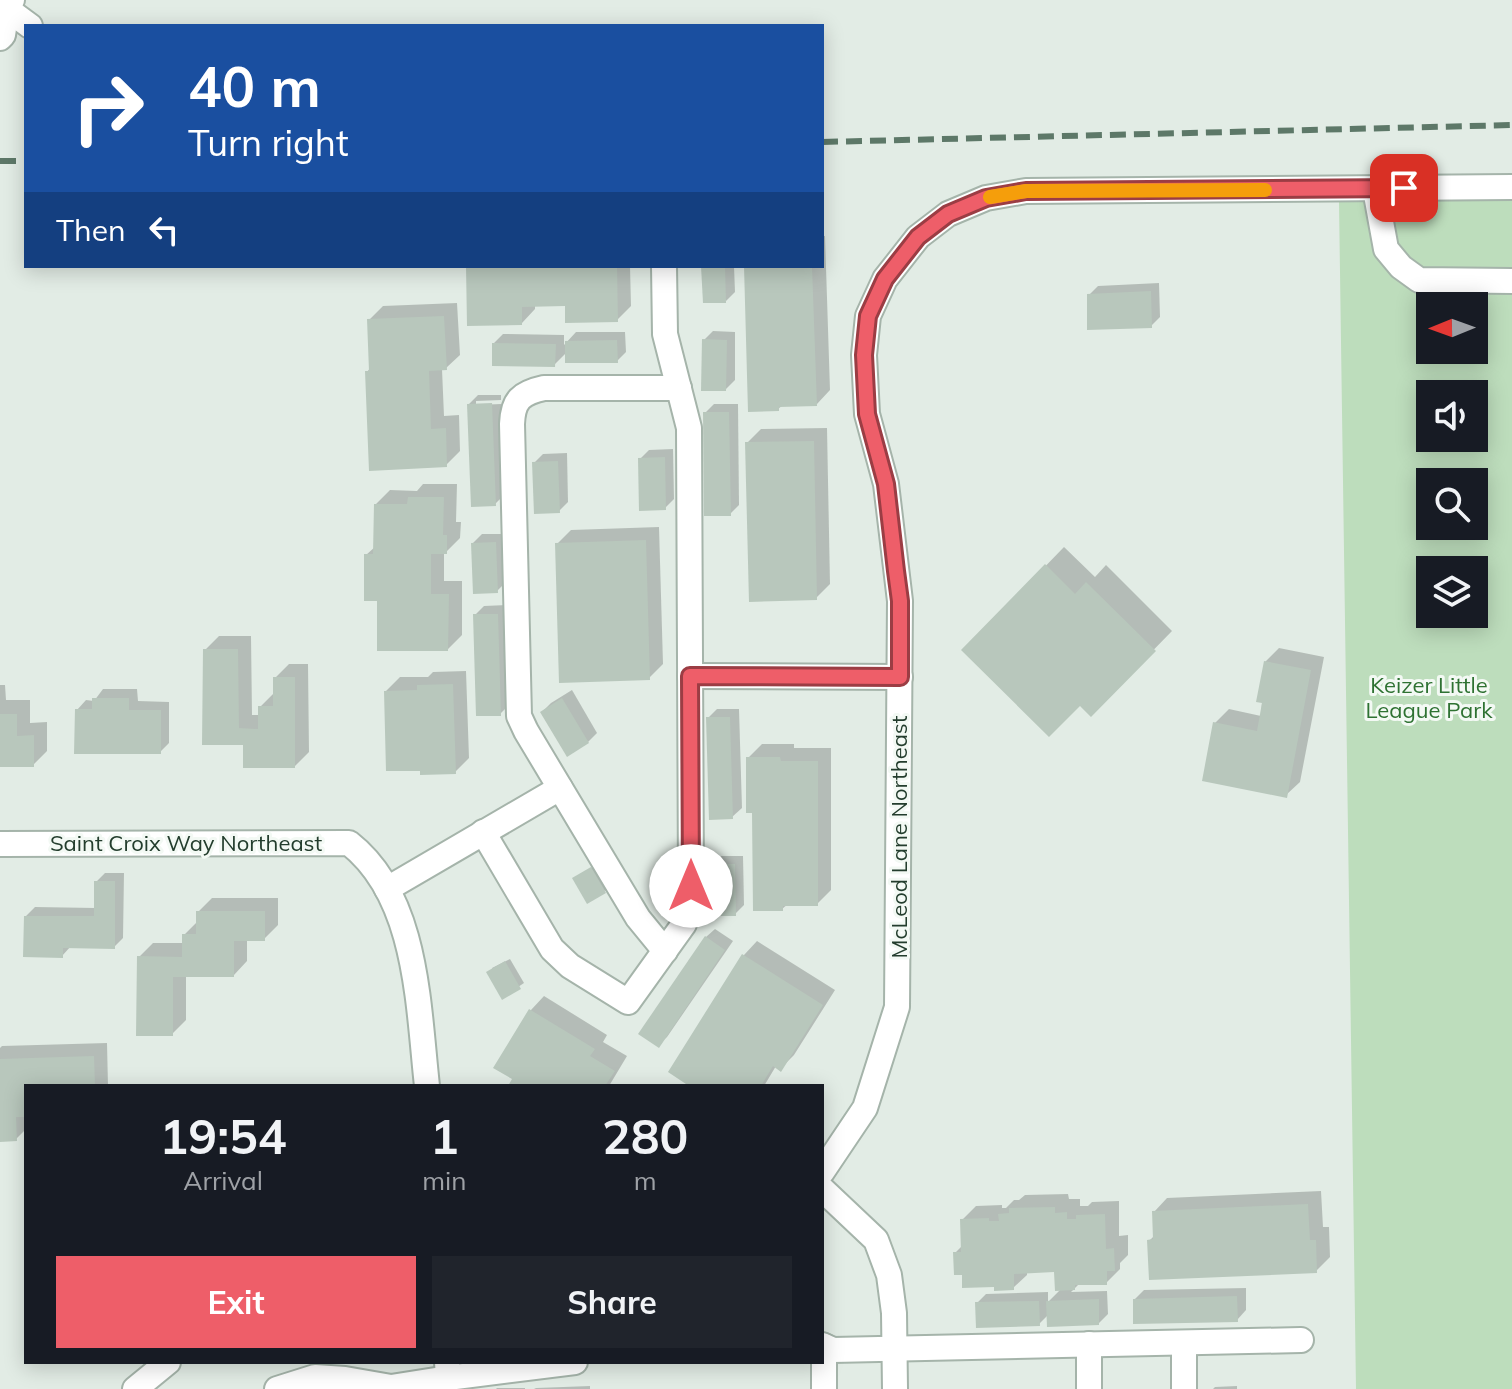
<!DOCTYPE html>
<html lang="en">
<head>
<meta charset="utf-8">
<style>
	:root { --surface:#171b24; --page:#20242c; --text:#f1f3f6; --muted:#9ea1a6; --accent:#ee5e69 }
	body { margin:0; font-family:Mulish,sans-serif; background:var(--page); color:var(--text); height:100vh; display:flex; flex-direction:column; font-size:30px; white-space:nowrap }
	* { box-sizing:border-box; margin:0 }
	p { font-size:26px; color:var(--muted) }
	.icon { flex:none; width:44px; height:44px; fill:none; stroke:currentColor; stroke-width:2; stroke-linecap:round; stroke-linejoin:round }
	.map { position:relative; flex:1; overflow:hidden }
	.sheet { position:absolute; left:24px; top:1084px; width:800px; height:280px; display:flex; flex-direction:column; background:var(--surface); border-radius:0px; box-shadow:0 4px 20px #0003 }
	.sheet>* { flex:none }
	.banner { position:absolute; left:24px; top:24px; width:800px; height:244px; border-radius:0px; box-shadow:0 4px 20px #0003; background:#1a4fa0; color:#fff; overflow:hidden }
	.needle { width:52px; rotate:269deg }
	.tools { position:absolute; left:1416px; top:292px; display:grid; gap:16px }
	.tools a { display:grid; place-items:center; width:72px; height:72px; border-radius:0px; background:var(--surface); box-shadow:0 4px 20px #0003; font-size:40px }
	.pin { position:absolute; display:grid; place-items:center; width:68px; height:68px; color:#fff; margin:-34px; border-radius:16px; box-shadow:0 4px 12px #0006 }
	.me { position:absolute; width:88px; margin:-44px; rotate:0deg; stroke-linejoin:round; filter:drop-shadow(0 0 6px #0008) }
	.turn { display:flex; align-items:center; gap:28px; height:168px; padding:0 32px; font-size:36px }
	.turn .icon { width:104px; height:104px; stroke-width:2.5 }
	.turn b { display:block; font-size:56px; line-height:68px }
	.then { display:flex; align-items:center; height:76px; padding:0 32px; background:#0003; gap:16px; font-size:30px }
	.eta { display:flex; justify-content:space-evenly; align-items:center; height:136px; text-align:center }
	.eta b { font-size:48px; font-weight:700; line-height:56px }
	.primary-button { display:flex; gap:16px; margin-top:auto; padding:16px 32px }
	.primary-button a { flex:1; height:92px; border-radius:0px; background:var(--accent); color:#fff; font-size:32px; font-weight:700; line-height:92px; text-align:center }
	.primary-button a+a { background:var(--page); color:var(--text) }
	.map>svg:first-child { display:block }
</style>
</head>
<body>
<div class="map">
<svg width="1512" height="1389" viewBox="0 0 1512 1389">
	<rect width="100%" height="100%" fill="#e2ece5"/>
	<path fill="#bdddbc" fill-rule="evenodd" d="M1512,199v1190h-156l-17,-1187zM1430,306h44v44h-44zM1430,394h44v44h-44zM1430,482h44v44h-44zM1430,570h44v44h-44z"/>
	<g fill="#0003">
		<path d="M822,236h3l5,154 -13,14 -34,1 -5,4 -32,-143h76z"/>
		<path d="M468,266h162l1,40 -14,14 -51,-16h-31v5l-13,14z"/>
		<path d="M703,266h31l1,26 -9,9z"/>
		<path d="M1159,283l1,34 -9,9 -62,-31 9,-9z"/>
		<path d="M457,303l3,52 -14,13 -4,1 2,47 15,-1 1,36 -14,14 -79,-93 4,-5 -2,-47 14,-14z"/>
		<path d="M713,331l22,1v48l-9,9 -22,-49z"/>
		<path d="M576,332h49l1,20 -9,9 -50,-9 -13,13 -60,-22 9,-9 61,1v10z"/>
		<path d="M478,395h23v5l-25,1v4l25,-1 3,91 -9,9 -26,-100z"/>
		<path d="M714,404h24l1,101 -9,9 -25,-101z"/>
		<path d="M827,428l3,156 -14,14 -69,-155 14,-14z"/>
		<path d="M673,449l1,50 -9,9 -25,-49 9,-9z"/>
		<path d="M567,453l1,49 -9,9 -25,-48 9,-9z"/>
		<path d="M423,484h34l-1,38h5l-1,16 -14,14h-2v29h18v54l-14,14 -69,-50 -13,-44 10,-9v-42l14,-14 27,1z"/>
		<path d="M659,527l4,137 -14,14 -92,-134 14,-14z"/>
		<path d="M482,534h22l2,48 -9,9 -24,-48z"/>
		<path d="M1064,547l31,30 11,-12 66,66 -81,83 -11,-11 -116,-53z"/>
		<path d="M507,605l2,100 -9,9 -25,-99 9,-9z"/>
		<path d="M219,636h32l1,79h8v-8l15,-15v-14l14,-14h19l1,88 -14,14 -50,-23 -40,-93z"/>
		<path d="M1279,648l45,9 -24,125 -14,13 -71,-72 14,-14 32,7 4,-54z"/>
		<path d="M466,671l3,87 -14,14 -69,-81 14,-14h28l5,-5z"/>
		<path d="M0,685h5l1,15h24v23l17,-1v29l-14,14h-33z"/>
		<path d="M103,689h34l1,12 31,1v41l-9,9 -83,-42 9,-10 8,1z"/>
		<path d="M572,690l25,43 -9,9 -46,-30 9,-9z"/>
		<path d="M717,709h22l3,99 -10,9 -24,-99z"/>
		<path d="M762,744h32v4h37v142l-14,14h-29l-6,5 -28,-99 -6,-52z"/>
		<path d="M719,856h24l1,49 -9,9 -25,-49z"/>
		<path d="M596,865l13,22 -4,4 -26,-16z"/>
		<path d="M105,873h19l-1,65 -9,9 -43,-1 -9,10 -36,-40 9,-9 61,1v-26z"/>
		<path d="M212,898h66v27l-14,14h-17v22l-13,14h-48v45l-14,14 -33,-77 14,-14h31v-8l14,-14v-9z"/>
		<path d="M715,929l18,12 -66,96 -9,8 48,-108z"/>
		<path d="M757,941l78,49 -41,65 -14,14 -4,-3 -12,20h-71l51,-131z"/>
		<path d="M510,959l14,24 -21,14 -11,-29z"/>
		<path d="M544,996l63,39 -4,7 24,14 -18,30h-99l4,-7 17,-69z"/>
		<path d="M107,1043l1,43h-82v43l-10,10 -16,1v-92l2,-2z"/>
		<path d="M1321,1191l2,36h6l1,30 -14,14 -167,-30 5,-5v-24l13,-14z"/>
		<path d="M1068,1194l1,5h11v7h8l4,-4 27,-1v35l9,-1v20l-8,8v6l-14,14h-26l-9,9 36,-1 1,23 -9,9 -50,-9 -10,10 -62,-21 9,-9 62,-2v10l13,-13 -5,-19 -29,1v4l-14,13 -17,-3 -32,-12 -9,-20 8,-8 -1,-25 14,-14 26,-1v3h4l8,-8h5l6,-5z"/>
		<path d="M1246,1288v22l-9,10 -102,-21 9,-9z"/>
		<path d="M590,1386v3h-56l2,-1z"/>
		<path d="M1237,1386v3h-24l2,-2z"/>
		<path d="M497,1388h28v1h-29z"/>
	</g>
	<g fill="#b8c7bc">
		<path d="M466,266h151l1,56 -53,1v-17l-43,1v18l-55,1z"/>
		<path d="M701,266h24l1,37h-23z"/>
		<path d="M744,266h68l5,140 -38,1v4l-31,1z"/>
		<path d="M1151,291l1,37 -65,2v-36z"/>
		<path d="M444,316l3,54 -18,1 2,58 15,-1 1,39 -78,4 -4,-100h4l-2,-52z"/>
		<path d="M702,339l25,1 -1,51h-25z"/>
		<path d="M617,340l1,23h-53v-22z"/>
		<path d="M492,343l64,1 -1,23 -63,-1z"/>
		<path d="M492,403l4,103 -25,1 -4,-103z"/>
		<path d="M703,412h26l2,104h-27z"/>
		<path d="M814,441l3,159 -68,2 -4,-160z"/>
		<path d="M665,457l1,53 -27,1 -1,-53z"/>
		<path d="M558,461l2,52 -26,1 -2,-52z"/>
		<path d="M408,497h36l-1,38h4v19h-16v40h18l-1,57h-71v-50h-13v-47h9l1,-50h33z"/>
		<path d="M646,540l4,140 -91,3 -4,-140z"/>
		<path d="M496,542l2,51 -25,1 -2,-51z"/>
		<path d="M1045,564l30,30 11,-12 70,69 -65,66 -11,-11 -31,31 -88,-87z"/>
		<path d="M473,614h25l3,102h-25z"/>
		<path d="M203,649h35l1,79 19,1v-23h15v-29h22v91h-52v-23h-41z"/>
		<path d="M1264,661l47,9 -24,128 -85,-17 11,-59 44,9 5,-28 -6,-1z"/>
		<path d="M453,684l3,90 -36,1v-4h-34l-2,-80 33,-1v-5z"/>
		<path d="M92,698h37v12h32v44h-87l1,-45h17z"/>
		<path d="M562,698l27,45 -22,14 -27,-45z"/>
		<path d="M0,714h17v22l17,-1v32h-34z"/>
		<path d="M706,717h24l3,102 -24,1z"/>
		<path d="M746,757h34l1,4h37v145h-35v5h-30l-1,-98h-6z"/>
		<path d="M708,864h27l1,52h-27z"/>
		<path d="M591,867l15,26 -19,11 -15,-26z"/>
		<path d="M94,881h21v68l-52,-1v10l-40,-1 1,-41h70z"/>
		<path d="M196,911h69v30h-31v36h-61v59h-37l1,-80 45,1v-23h14z"/>
		<path d="M705,936l20,14 -66,98 -21,-14z"/>
		<path d="M742,954l81,51 -42,67 -8,-6 -12,20h-72l-21,-14z"/>
		<path d="M505,961l16,28 -19,11 -16,-28z"/>
		<path d="M529,1009l66,40 -5,7 25,15 -10,15h-97l4,-7 -19,-11z"/>
		<path d="M94,1056l1,30h-69v31h-10l1,24 -17,1v-83z"/>
		<path d="M1308,1204l2,36h6l1,33 -168,7 -2,-40 6,-1 -1,-28z"/>
		<path d="M1055,1207v6l12,-1v7h9v-4l29,-1 1,35 8,-1 1,23h-8v14h-32v5l-20,1 -1,-19 -40,2v16l-20,1v-4l-32,1v-13h-8l-1,-23h8l-1,-33 29,-1v3h10l-1,-7 11,-1v-5z"/>
		<path d="M1237,1296l1,26 -105,2v-25z"/>
		<path d="M1099,1299v26l-52,2 -1,-26z"/>
		<path d="M1039,1301l1,25 -64,2 -1,-26z"/>
	</g>
	<g fill="none" stroke-linecap="round" stroke-linejoin="round">
		<defs>
			<g id="minor">
				<path d="M7,9l23,17"/>
				<path d="M0,38l3,-3 4,-26 5,-9"/>
				<path d="M1375,189l11,60 15,18 18,13 93,1"/>
				<path d="M690,676l210,1"/>
				<path d="M483,832l69,117 18,17 58,36 56,-78 7,-38 -2,-458 -24,-94 -1,-68"/>
				<path d="M0,844l349,-1c69,54 69,163 78,243"/>
				<path d="M387,889l173,-101"/>
				<path d="M665,951l-27,-33 -112,-187 -7,-15 -7,-292c1,-24 9,-31 32,-36h135"/>
				<path d="M822,1172l43,-64 32,-101 3,-406 -14,-117 -19,-70 -3,-59 4,-39 17,-37 33,-42 30,-23 38,-16 40,-7 486,-4"/>
				<path d="M822,1189l54,51 13,35 5,38 1,76"/>
				<path d="M1184,1343v46"/>
				<path d="M1089,1344v45"/>
				<path d="M822,1345l11,5 468,-10"/>
				<path d="M824,1346v43"/>
				<path d="M448,1378l127,-16"/>
				<path d="M135,1389l33,-27"/>
				<path d="M277,1389l38,-12 30,2 46,8 57,-9 -1,-16"/>
			</g>
		</defs>
		<use href="#minor" stroke="#a5b4aa" stroke-width="28"/>
		<use href="#minor" stroke="#fff" stroke-width="24"/>
		<g stroke="#5d7868" stroke-width="6" stroke-dasharray="16 8" stroke-linecap="butt">
			<path d="M822,142l690,-17"/>
			<path d="M0,161h26"/>
		</g>
	</g>
	<g fill="none" stroke-linecap="round" stroke-linejoin="round">
		<defs>
			<path id="route" d="M691,886l-1,-210 210,1v-76l-4,-30 -10,-87 -19,-70 -3,-59 4,-39 17,-37 33,-42 30,-23 38,-16 40,-7 378,-3"/>
		</defs>
		<use href="#route" stroke="#9b3d44" stroke-width="20"/>
		<use href="#route" stroke="#ee5e69" stroke-width="14"/>
		<path stroke="#f59e0b" stroke-width="14" d="M990,197l36,-6 239,-1"/>
	</g>
	<g text-anchor="middle" dominant-baseline="central" stroke-width="6" stroke-linejoin="round" paint-order="stroke">
		<g font-size="22" fill="#2e7232" stroke="#f3f9f4">
			<text x="1429" y="685">Keizer Little<tspan x="1429" dy="25">League Park</tspan></text>
		</g>
		<g font-size="22" fill="#233d2d" stroke="#f3f9f4">
			<text transform="translate(899 837) rotate(-90)">McLeod Lane Northeast</text>
			<text x="186" y="843">Saint Croix Way Northeast</text>
		</g>
	</g>
</svg>
<div class="tools">
<a><svg class="needle" viewBox="-14 -14 28 28"><path d="M0-13l5 13h-10z" fill="#e53935"/><path d="M0 13l5-13h-10z" fill="#9ea1a6"/></svg></a>
<a><svg class="icon" aria-label="sound" viewBox="0 0 24 24"><path d="M4 9h4l5-4v14l-5-4H4zM17 9q2 3 0 6"/></svg></a>
<a><svg class="icon" aria-label="search" viewBox="0 0 24 24"><circle cx="10" cy="10" r="6"/><path d="M15 15l6 6"/></svg></a>
<a><svg class="icon" aria-label="layers" viewBox="0 0 24 24"><path d="M12 4l9 5-9 5-9-5zM3 14l9 5 9-5"/></svg></a>
</div>
<div class="pin" style="left:1404px;top:188px;background:#d93025"><svg class="icon" aria-label="arrive" viewBox="0 0 24 24"><path d="M6 21V4h12l-3 4 3 4H6"/></svg></div>
<svg class="me" style="left:691px;top:886px" viewBox="-20 -20 40 40"><circle r="19" fill="#fff"/><path d="M0-13L10 11 0 6-10 11z" fill="#ee5e69"/></svg>
<div class="banner">
<div class="turn"><svg class="icon" aria-label="right" viewBox="0 0 24 24"><path d="M7 20v-9h11M14 6l5 5-5 5"/></svg><div><b>40 m</b>Turn right</div></div>
<div class="then">Then<svg class="icon" aria-label="left" viewBox="0 0 24 24"><path d="M17 20v-9H6M10 6l-5 5 5 5"/></svg></div>
</div>
<section class="sheet">
<div class="eta">
<div><b>19:54</b><p>Arrival</p></div>
<div><b>1</b><p>min</p></div>
<div><b>280</b><p>m</p></div>
</div>
<div class="primary-button"><a>Exit</a><a>Share</a></div>
</section>
</div>
</body>
</html>
